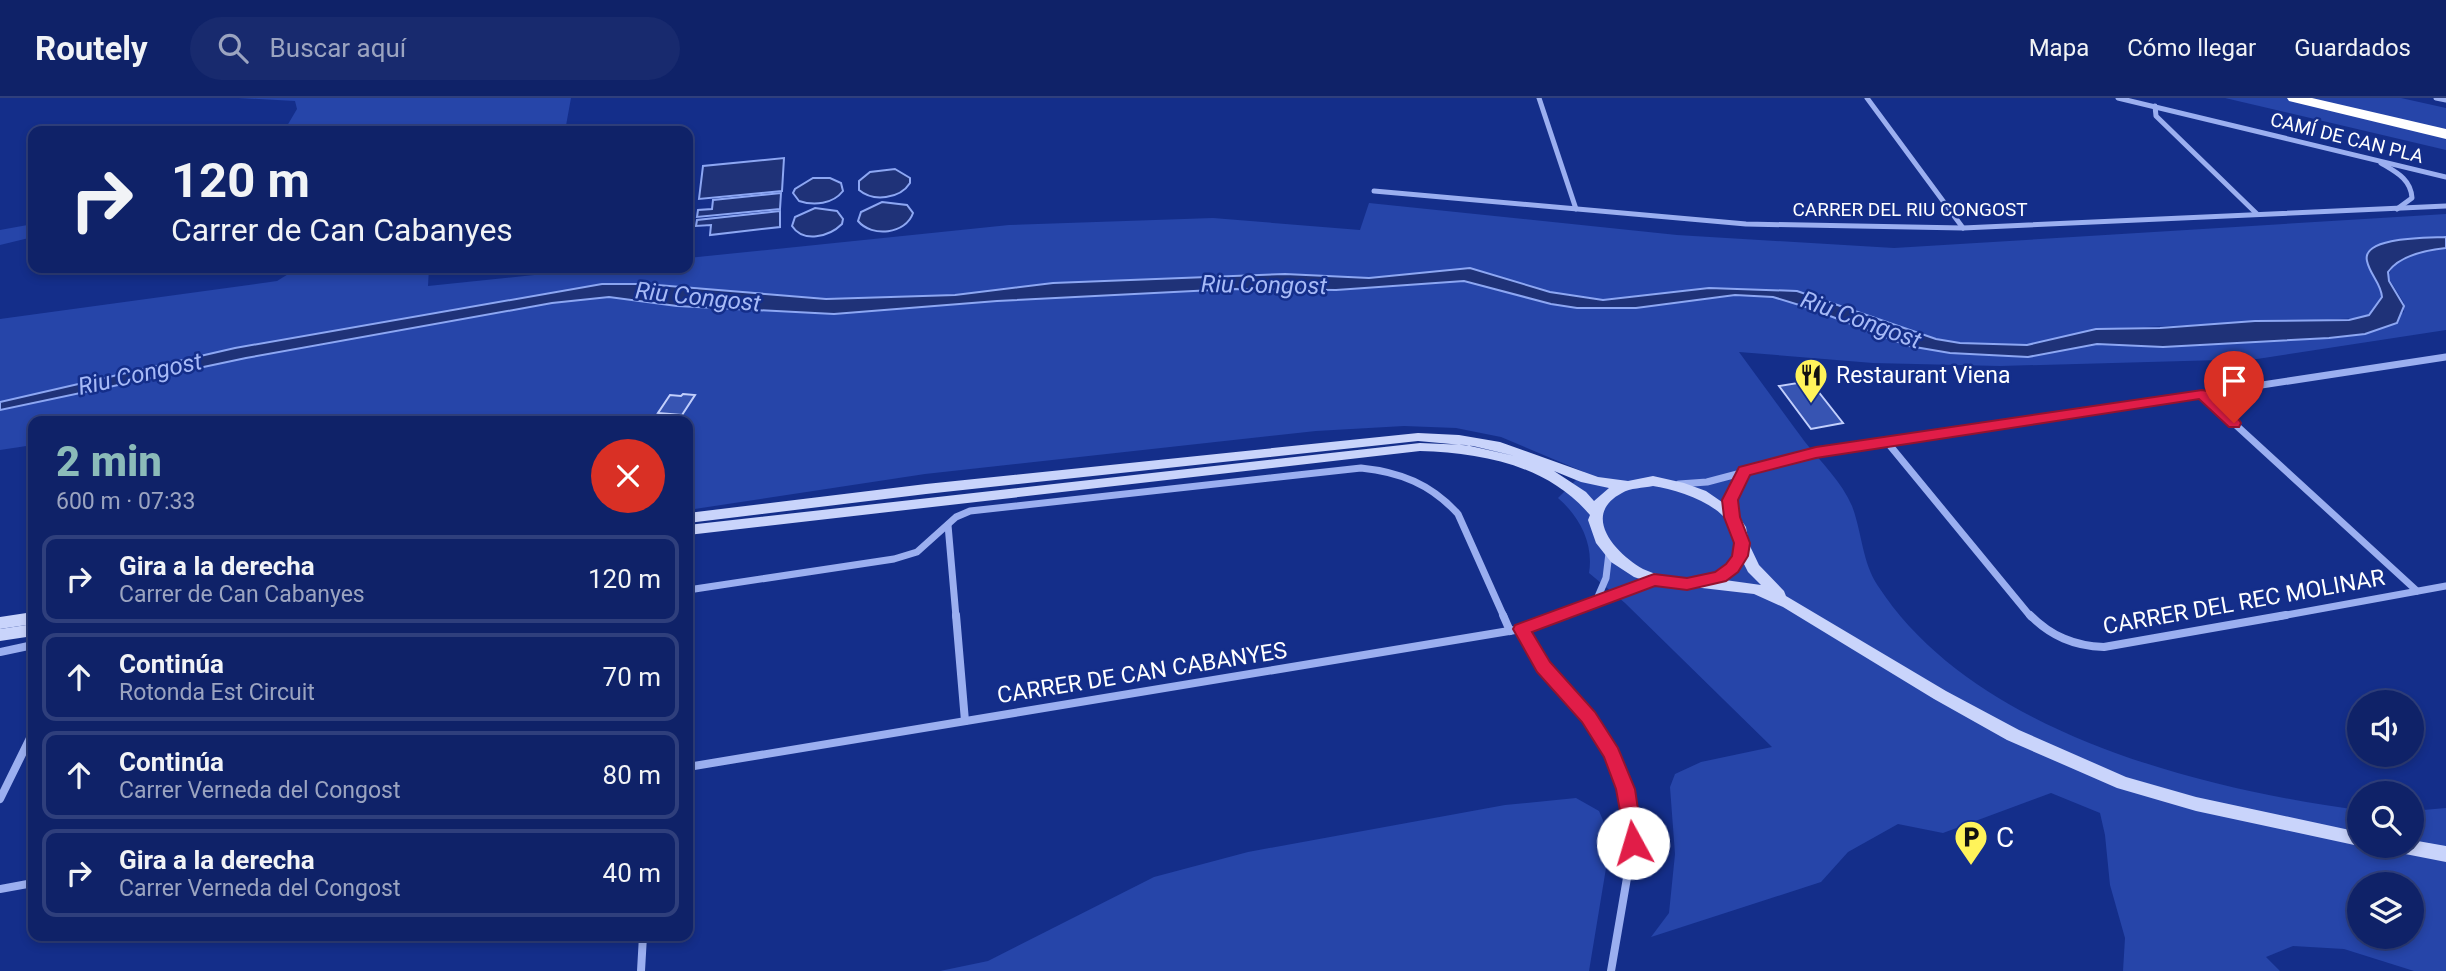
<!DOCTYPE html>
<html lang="es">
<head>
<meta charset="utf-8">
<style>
	:root { --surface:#0f2268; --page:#182a6e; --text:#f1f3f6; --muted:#9ba4c0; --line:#2f3f7c; --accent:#8bbbb9 }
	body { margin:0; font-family:Roboto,sans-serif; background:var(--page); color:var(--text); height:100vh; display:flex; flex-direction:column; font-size:26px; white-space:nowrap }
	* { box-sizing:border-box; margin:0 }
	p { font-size:23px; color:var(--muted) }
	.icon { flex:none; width:38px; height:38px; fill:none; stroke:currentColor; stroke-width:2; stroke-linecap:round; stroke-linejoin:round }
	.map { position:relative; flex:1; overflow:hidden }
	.drawer { position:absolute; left:28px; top:318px; width:665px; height:525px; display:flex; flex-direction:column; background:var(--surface); border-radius:14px; box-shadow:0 4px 10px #0003,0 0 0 2px var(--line) }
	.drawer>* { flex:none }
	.guide { position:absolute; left:28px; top:28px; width:665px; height:147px; border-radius:14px; box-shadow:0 4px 10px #0003,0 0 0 2px var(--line); background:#0f2268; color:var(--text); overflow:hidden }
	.controls { position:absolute; left:2347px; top:592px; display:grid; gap:14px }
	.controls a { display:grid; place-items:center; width:77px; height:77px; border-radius:50%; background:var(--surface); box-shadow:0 4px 10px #0003,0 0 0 2px var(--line); font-size:35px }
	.pin { position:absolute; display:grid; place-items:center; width:60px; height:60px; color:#fff; margin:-72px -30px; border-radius:50% 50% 50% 0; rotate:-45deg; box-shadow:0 0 7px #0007 }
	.pin .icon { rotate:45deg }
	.me { position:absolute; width:77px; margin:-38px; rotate:354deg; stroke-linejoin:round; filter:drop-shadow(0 0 5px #0008) }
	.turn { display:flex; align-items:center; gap:24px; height:147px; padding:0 28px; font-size:32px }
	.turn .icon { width:91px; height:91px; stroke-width:2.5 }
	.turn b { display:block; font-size:49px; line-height:60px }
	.round { display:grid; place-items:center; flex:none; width:74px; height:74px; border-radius:37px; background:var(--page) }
	.summary { display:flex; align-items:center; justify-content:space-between; height:119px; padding:0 28px }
	h1 { font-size:42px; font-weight:800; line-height:52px; color:var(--accent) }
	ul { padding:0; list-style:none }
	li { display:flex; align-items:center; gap:21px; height:88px; margin:0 14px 10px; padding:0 14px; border:4px solid var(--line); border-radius:14px }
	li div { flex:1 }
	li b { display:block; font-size:26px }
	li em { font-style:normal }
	header { display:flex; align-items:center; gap:42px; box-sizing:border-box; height:98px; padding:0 35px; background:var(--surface); border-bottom:2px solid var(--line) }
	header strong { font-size:33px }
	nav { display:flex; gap:38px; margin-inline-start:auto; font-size:24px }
	.search { width:490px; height:63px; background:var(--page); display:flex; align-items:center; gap:18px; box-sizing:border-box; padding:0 24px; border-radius:38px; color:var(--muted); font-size:26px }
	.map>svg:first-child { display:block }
</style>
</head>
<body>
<header>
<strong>Routely</strong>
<div class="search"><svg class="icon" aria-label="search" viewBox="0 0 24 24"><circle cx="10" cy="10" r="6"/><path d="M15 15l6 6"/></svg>Buscar aquí</div>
<nav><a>Mapa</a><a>Cómo llegar</a><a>Guardados</a></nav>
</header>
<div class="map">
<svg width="2446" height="873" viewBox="0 0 2446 873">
	<rect width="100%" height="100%" fill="#142e8a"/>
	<g fill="#2645a9" fill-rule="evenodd">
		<path d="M238,0h333l-6,33h-281l13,-22 -2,-8z"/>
		<path d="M2225,0h176l45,10v42z"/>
		<path d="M1369,105l308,32 217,13 552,-34v23l-55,4 -19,8 -2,18 10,18 2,12 -11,16 -8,5 -267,11 -69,16h-25l-42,-2 -31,-6 -132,-46 -88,-3 -106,12 -53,-8 -80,-24 -101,10 -84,-4 -232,9 -98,12 -129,4 -181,-15h-43l-367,64 -235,54v-83l277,-38 21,-13h131l-1,18 173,-18h87v-10l321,-33 204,-7 147,12z"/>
		<path d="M33,126v13l-33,8v-15z"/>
		<path d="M2446,150v82l-189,29 -257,7 -127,-3 -134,-11c22,30 44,60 66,90 15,19 37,40 47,64 10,26 10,56 26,80 95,146 319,202 481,224v35h53v-34l34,-3v163h-32l-70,-22 -51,-3 -27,11 14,14h-157l2,-33 -15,-53 -5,-50 -5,-22 -49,-20 -108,40 -45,-9 -50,28 -27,30 -170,55 18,-24 6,-59 -5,-67 5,-13 26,-12 71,-15 -147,-144 -36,-30c5,-30 -10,-57 -31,-75l26,-26 -83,-35 -45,-9 -52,-2 -88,5 -391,43 -237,36v-88h-655v23l-33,5v-40l246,-52 306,-55 62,-6 68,9 152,8 163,-13 236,-12 103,1 128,-9 87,23 26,4h59l99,-13 38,2 36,11 100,38 41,7 78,4 69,-13 66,3 172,-9 30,-4 39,-22v-9l-16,-26 5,-12 24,-12zM2359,786h53v52h-53z"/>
		<path d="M1576,700l23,13 9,21v24l-19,115h-649l48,-10 166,-84 94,-25 257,-47z"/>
	</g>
	<g fill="#1f3278" stroke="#8da7f3" stroke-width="2">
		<path d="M784,60l-2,33 -83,8 4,-33z"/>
		<path d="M895,71l15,9v5c-10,16 -37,19 -51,7v-9l11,-9z"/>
		<path d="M813,80h17l11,5 2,8c-10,13 -29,15 -44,10l-6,-8 2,-4z"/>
		<path d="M781,95l-1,16 -83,8 1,-7 14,-1 1,-9z"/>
		<path d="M882,104l25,3 6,8c-7,21 -41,25 -55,8l3,-9z"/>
		<path d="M815,110l22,3 6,8 -1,5c-13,13 -39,19 -50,2l3,-9z"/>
		<path d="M780,113v16l-70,8 1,-10 -15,1 1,-6z"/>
		<path d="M2446,139v11c-19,2 -46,7 -58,24l1,9 15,25 -7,17 -32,11 -36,4 -166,9 -66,-3 -69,13 -78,-4 -41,-7 -100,-38 -36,-11 -38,-2 -99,13h-59l-26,-4 -87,-23 -128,9 -103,-1 -236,12 -163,13 -157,-8 -68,-9 -57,6 -306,55 -246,52v-8l235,-54 367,-64h43l181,15 129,-4 98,-12 232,-9 84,4 101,-10 80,24 53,8 106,-12 88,3 139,48 24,4 67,2 69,-16 64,-1 95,-7 94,-1 20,-5 13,-18c-1,-14 -12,-22 -15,-36 -6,-25 64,-23 79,-24z"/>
	</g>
	<g fill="#3754b2" stroke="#c2cffc" stroke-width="2">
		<path d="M1810,283l33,42 -32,6 -32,-43z"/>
		<path d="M683,296l12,1 -13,20 -24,-2 12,-18 11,1z"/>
	</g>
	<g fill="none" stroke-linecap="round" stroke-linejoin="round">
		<g stroke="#9baff0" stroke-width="5">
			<path d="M1539,0l37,111"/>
			<path d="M1867,0l96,130"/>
			<path d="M2118,0l328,79"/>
			<path d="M2436,0l10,2"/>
			<path d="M2155,8l1,10 101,98"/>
			<path d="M2381,65c15,9 30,16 31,35l-15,11"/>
			<path d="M1374,93l372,33 217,4 483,-22"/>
		</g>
		<g stroke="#9baff0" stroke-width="7">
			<path d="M2202,296l215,197"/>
			<path d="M1887,344l144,175"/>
			<path d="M1679,386l28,-2 109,-29 630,-96"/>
			<path d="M1732,419l-2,-16 14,-30"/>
			<path d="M948,427l8,92"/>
			<path d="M688,492l206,-31 23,-7 39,-35 14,-6 391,-43c39,4 70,16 97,46l46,103"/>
			<path d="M1597,501l9,-21 3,-25"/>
			<path d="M1554,519l100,-37"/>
			<path d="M2276,519l170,-31"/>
		</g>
		<g stroke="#9baff0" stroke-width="8">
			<path d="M956,517l9,106"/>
			<path d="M1503,517l7,16"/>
			<path d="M2030,517c21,21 44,31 74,32l182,-32"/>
			<path d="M1521,531l23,38 57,67 25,55 7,54 -22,128"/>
			<path d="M0,554l33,-7"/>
			<path d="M688,669l833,-138 37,-14"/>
			<path d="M0,701l33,-67"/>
			<path d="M0,791l33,-6"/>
			<path d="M641,873l2,-35"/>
		</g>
		<g fill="#c9d4fb" fill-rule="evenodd">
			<path d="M1418,335l41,2 41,7 98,35 30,4 25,-5 31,7 22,8 29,20 11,16 3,17 10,21 25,26 2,5 160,95 73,39 107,47 70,20 163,35v13h3l-3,1 -163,-35 -79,-23 -110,-48 -73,-41 -151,-92 -29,-13 -52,-6h-35l-33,-11 -23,-15 -15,-19 -8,-23 2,-5c-43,-50 -107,-62 -170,-64l-732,84v-10l732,-82 46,2 49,11 -42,-10 -55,-5 -492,53 -238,29v-10l238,-29zM1554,373l27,11 28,6 -15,13 -8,-9zM1653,388c33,5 98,27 78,72 -5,10 -19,18 -30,19 -19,3 -41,0 -58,-8 -27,-15 -63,-54 -21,-76 8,-5 21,-5 31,-7zM1743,464l5,10 13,13 -36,-5 11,-8z"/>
			<path d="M33,514v12l-33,5v-12z"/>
			<path d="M33,526v12l-33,5v-12z"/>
			<path d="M2412,742l34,6v16l-51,-10 -6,-2 -2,-5h25z"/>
		</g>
		<path fill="#fff" fill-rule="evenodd" d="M2287,0h25l134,31v10l-157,-38z"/>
	</g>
	<path fill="#e11d48" stroke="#92132f" stroke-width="2" d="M2202,292l5,1 32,29 2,3 -2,4h-10l-30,-28 -383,59 -66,17 -12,25 2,17 10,26 -2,13 -10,16 -12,9 -39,9 -32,-4 -123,46 18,30 45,50 23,36 17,41 8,54 -3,6 -7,2 -6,-2 -11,-60 -12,-32 -22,-35 -45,-50 -24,-43 2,-4 139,-51 33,4 28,-6 11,-8 6,-8 2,-13 -10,-26 -2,-17 17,-33 77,-20z"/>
	<defs>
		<symbol id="restaurant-pin" viewBox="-11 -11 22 30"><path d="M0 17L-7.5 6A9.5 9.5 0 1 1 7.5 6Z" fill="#fff35a" stroke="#142e8a"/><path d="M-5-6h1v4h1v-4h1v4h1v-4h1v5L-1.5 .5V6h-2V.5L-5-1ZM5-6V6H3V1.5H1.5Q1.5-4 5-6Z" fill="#111"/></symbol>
		<symbol id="parking-pin" viewBox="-11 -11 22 30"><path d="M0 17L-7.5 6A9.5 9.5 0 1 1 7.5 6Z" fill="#fff35a" stroke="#142e8a"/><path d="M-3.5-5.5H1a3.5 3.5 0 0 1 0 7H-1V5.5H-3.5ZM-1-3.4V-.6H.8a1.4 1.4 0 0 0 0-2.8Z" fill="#111"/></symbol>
	</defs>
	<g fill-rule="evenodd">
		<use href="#restaurant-pin" x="1792" y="258" width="38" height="52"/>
		<use href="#parking-pin" x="1952" y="720" width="38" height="52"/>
	</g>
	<g text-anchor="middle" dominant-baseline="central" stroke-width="5" stroke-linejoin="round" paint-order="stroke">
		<g font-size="19" fill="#fff" stroke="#142e8a">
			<text transform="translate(2347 40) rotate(14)">CAMÍ DE CAN PLA</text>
			<text x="1910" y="111">CARRER DEL RIU CONGOST</text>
		</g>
		<g font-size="23" fill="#fff" stroke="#142e8a" text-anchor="start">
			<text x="1836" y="277">Restaurant Viena</text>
		</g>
		<g font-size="23" fill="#fff" stroke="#142e8a">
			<text transform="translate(2244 504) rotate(-10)">CARRER DEL REC MOLINAR</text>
			<text transform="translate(1142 575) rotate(-9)">CARRER DE CAN CABANYES</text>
		</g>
		<g font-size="24" font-style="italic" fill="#a7baf7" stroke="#142e8a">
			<text transform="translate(1264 187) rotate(1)">Riu Congost</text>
			<text transform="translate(698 199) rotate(6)">Riu Congost</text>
			<text transform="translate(1861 222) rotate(20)">Riu Congost</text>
			<text transform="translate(140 276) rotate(-12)">Riu Congost</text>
		</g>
		<g font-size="28" fill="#fff" stroke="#142e8a" text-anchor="start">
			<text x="1996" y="739">C</text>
		</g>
	</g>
</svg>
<div class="controls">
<a><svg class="icon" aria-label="sound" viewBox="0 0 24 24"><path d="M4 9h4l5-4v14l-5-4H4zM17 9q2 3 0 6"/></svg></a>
<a><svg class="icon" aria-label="search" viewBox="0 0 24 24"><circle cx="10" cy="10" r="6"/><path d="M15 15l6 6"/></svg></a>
<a><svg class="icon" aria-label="layers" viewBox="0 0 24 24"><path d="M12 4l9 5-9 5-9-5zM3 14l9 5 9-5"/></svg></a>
</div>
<div class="pin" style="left:2234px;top:325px;background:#d93025"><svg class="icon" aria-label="arrive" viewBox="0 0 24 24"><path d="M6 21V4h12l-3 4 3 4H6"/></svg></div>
<svg class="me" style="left:1633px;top:745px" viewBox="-20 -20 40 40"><circle r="19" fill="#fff"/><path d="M0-13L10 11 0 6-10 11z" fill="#e11d48"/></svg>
<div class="guide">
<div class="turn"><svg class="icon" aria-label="right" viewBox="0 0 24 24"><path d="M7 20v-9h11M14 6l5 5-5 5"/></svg><div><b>120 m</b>Carrer de Can Cabanyes</div></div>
</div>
<section class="drawer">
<div class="summary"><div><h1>2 min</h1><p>600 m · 07:33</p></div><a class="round" style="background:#d93025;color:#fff"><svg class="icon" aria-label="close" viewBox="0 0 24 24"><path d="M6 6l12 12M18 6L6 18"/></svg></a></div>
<ul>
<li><svg class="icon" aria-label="right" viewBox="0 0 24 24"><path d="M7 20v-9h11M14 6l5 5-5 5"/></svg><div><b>Gira a la derecha</b><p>Carrer de Can Cabanyes</p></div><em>120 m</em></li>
<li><svg class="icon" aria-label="ahead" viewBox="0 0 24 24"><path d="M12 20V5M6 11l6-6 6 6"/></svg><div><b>Continúa</b><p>Rotonda Est Circuit</p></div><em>70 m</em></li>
<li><svg class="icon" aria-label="ahead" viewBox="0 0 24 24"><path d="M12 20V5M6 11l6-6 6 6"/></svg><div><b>Continúa</b><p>Carrer Verneda del Congost</p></div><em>80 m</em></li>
<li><svg class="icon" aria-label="right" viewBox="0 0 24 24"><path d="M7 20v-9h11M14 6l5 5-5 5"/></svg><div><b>Gira a la derecha</b><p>Carrer Verneda del Congost</p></div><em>40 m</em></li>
</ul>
</section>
</div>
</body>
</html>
